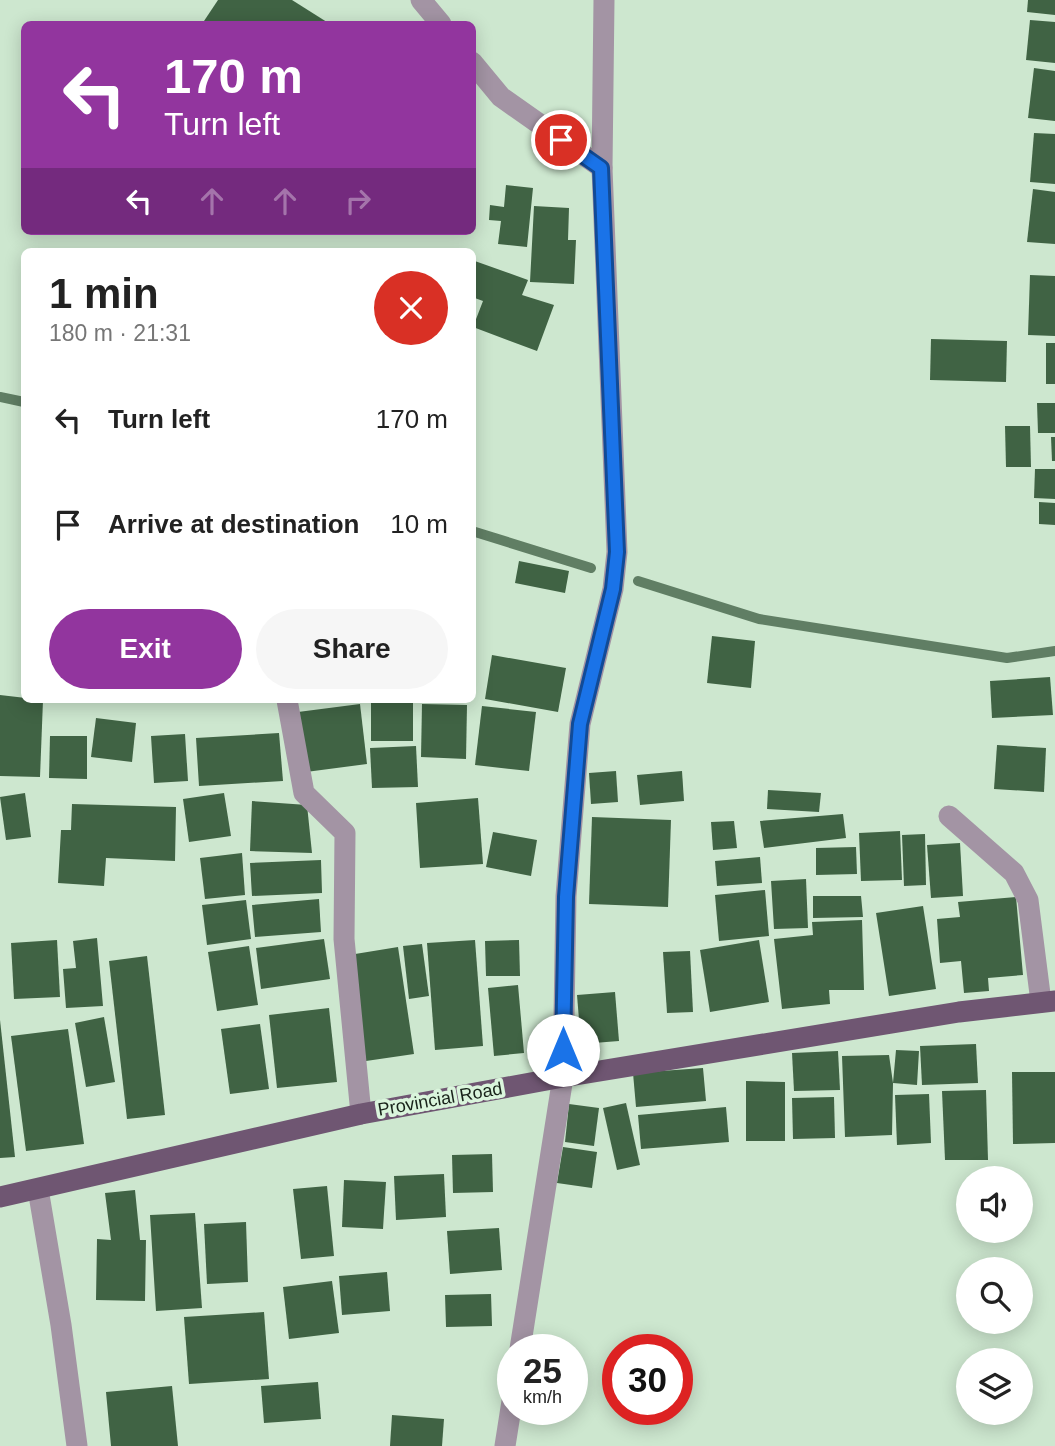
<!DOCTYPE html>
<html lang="en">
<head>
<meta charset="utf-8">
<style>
	:root { --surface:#fff; --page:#f6f6f6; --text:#222; --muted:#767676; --accent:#92359e }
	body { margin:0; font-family:Arial,sans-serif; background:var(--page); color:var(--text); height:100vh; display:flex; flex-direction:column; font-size:26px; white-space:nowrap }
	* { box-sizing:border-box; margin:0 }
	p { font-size:23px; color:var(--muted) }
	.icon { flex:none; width:38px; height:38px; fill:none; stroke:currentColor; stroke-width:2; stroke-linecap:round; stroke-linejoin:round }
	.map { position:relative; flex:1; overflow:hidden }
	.details { position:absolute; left:21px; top:248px; width:455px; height:455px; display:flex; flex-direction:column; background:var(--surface); border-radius:10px; box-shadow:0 4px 18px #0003 }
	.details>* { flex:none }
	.top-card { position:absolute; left:21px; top:21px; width:455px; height:214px; border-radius:10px; box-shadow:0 4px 18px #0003; background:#92359e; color:#fff; overflow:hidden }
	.tools { position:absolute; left:956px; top:1166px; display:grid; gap:14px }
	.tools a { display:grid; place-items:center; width:77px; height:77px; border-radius:50%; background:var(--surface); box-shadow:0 4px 18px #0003; font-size:35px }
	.speed { position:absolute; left:497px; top:1334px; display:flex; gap:14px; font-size:35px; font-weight:700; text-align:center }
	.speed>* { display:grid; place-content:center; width:91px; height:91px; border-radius:50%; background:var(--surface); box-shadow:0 4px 18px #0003; line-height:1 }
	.speed small { font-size:18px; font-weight:400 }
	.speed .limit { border:10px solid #d22; background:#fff; color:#111 }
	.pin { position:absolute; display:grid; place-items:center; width:60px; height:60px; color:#fff; margin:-30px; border:4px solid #fff; border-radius:50%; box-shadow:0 2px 7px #0007 }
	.me { position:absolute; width:77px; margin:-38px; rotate:0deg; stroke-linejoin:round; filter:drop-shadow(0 0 5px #0008) }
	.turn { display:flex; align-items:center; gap:24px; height:147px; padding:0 28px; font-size:32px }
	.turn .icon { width:91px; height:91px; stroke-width:2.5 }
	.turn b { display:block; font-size:49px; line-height:60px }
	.lanes { display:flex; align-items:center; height:66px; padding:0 28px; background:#0003; justify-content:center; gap:35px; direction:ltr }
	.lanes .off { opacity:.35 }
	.round { display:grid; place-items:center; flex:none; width:74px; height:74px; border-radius:37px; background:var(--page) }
	.head { display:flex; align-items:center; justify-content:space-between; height:119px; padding:0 28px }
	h1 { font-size:42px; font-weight:700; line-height:52px }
	.cta { display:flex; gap:14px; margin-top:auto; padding:14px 28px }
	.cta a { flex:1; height:80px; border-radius:42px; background:var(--accent); color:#fff; font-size:28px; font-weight:700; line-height:80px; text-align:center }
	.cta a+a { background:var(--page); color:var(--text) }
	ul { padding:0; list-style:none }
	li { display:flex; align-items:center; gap:21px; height:105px; padding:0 28px }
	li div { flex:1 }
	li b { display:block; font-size:26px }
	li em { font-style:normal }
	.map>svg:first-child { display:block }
</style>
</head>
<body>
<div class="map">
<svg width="1055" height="1446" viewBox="0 0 1055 1446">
	<rect width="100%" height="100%" fill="#cde7cf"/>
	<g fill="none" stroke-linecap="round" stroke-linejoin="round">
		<g stroke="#607e64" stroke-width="10">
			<path d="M0,397l24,5"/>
			<path d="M472,531l119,37"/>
			<path d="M638,581l121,38 248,39 48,-7"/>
		</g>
	</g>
	<g fill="#406344">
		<path d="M218,0h74l38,24h-128z"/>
		<path d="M1028,0h27v15l-28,-3z"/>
		<path d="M1030,20l25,2v41l-29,-3z"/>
		<path d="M1034,68l21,3v50l-27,-3z"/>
		<path d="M1034,133l21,1v50l-25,-2z"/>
		<path d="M506,185l27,3 -6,59 -29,-3 3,-23 -12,-1 1,-15 14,2z"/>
		<path d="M1033,189l22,3v52l-28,-2z"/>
		<path d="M534,206l35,2 -1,32h8l-2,44 -44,-2z"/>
		<path d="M472,260l56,20 -6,15 32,10 -17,46 -64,-24 10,-26 -11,-4z"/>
		<path d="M1030,275l25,1v60l-27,-1z"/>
		<path d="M931,339l76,2 -1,41 -76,-2z"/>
		<rect x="1046" y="343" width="9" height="41"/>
		<path d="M1037,403h18v30h-17z"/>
		<path d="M1005,426h25l1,41h-25z"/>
		<path d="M1051,437h4v24h-3z"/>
		<path d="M1035,469h20v30l-21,-1z"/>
		<path d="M1039,502l16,1v22l-16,-1z"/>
		<path d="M519,561l50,10 -4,22 -50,-10z"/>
		<path d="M712,636l43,5 -4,47 -44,-5z"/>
		<path d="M492,655l74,13 -8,44 -73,-13z"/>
		<path d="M1050,677l3,38 -61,3 -2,-37z"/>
		<path d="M0,695l43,5 -3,77 -40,-1z"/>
		<rect x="371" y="701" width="42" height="40"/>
		<path d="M360,704l7,60 -61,8 -8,-60z"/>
		<path d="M422,704l45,1 -1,54 -45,-2z"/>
		<path d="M482,706l54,6 -7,59 -54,-6z"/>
		<path d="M96,718l40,5 -4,39 -41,-5z"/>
		<path d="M279,733l4,48 -84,5 -3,-48z"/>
		<path d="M185,734l3,47 -34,2 -3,-47z"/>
		<path d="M50,736h37v43l-38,-1z"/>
		<path d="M997,745l49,3 -2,44 -50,-3z"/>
		<path d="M416,746l2,41 -46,1 -2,-40z"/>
		<path d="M616,771l2,31 -27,2 -2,-31z"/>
		<path d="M682,771l2,30 -44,4 -3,-30z"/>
		<path d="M768,790l53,3 -2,19 -52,-3z"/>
		<path d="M25,793l6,44 -25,3 -6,-43z"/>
		<path d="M224,793l7,43 -42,6 -6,-43z"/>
		<path d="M478,798l5,66 -63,4 -4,-65z"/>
		<path d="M252,801l55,4 5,48 -62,-2z"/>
		<path d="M72,804l104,3 -1,54 -69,-3 -2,28 -46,-3 3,-53h10z"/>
		<path d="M843,814l3,24 -82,10 -4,-27z"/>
		<path d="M592,817l79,3 -3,87 -79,-3z"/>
		<path d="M734,821l3,27 -24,2 -2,-28z"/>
		<path d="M900,831l2,49 -41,1 -2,-48z"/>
		<path d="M493,832l44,8 -6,36 -45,-9z"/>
		<path d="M925,834l1,51 -22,1 -2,-51z"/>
		<path d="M960,843l3,53 -32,2 -4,-53z"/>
		<path d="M856,847l1,27 -41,1v-27z"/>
		<path d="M242,853l3,42 -40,4 -5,-41z"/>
		<path d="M760,857l2,26 -45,3 -2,-25z"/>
		<path d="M321,860l1,33 -70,3 -2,-33z"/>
		<path d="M806,879l2,49 -34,1 -3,-48z"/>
		<path d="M765,890l4,46 -50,5 -4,-46z"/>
		<path d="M813,896h48l2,21 -50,1z"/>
		<path d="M1016,897l7,78 -35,3 1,13 -25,2 -3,-32 -21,2 -3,-44 23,-2 -2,-15z"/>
		<path d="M319,899l2,33 -66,5 -3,-32z"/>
		<path d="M246,900l5,39 -44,6 -5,-40z"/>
		<path d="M923,906l13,83 -47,7 -13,-83z"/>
		<path d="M862,920l2,70h-35l1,14 -48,5 -8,-70 39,-4 -1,-13z"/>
		<path d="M97,938l6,68 -37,2 -3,-39 13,-1 -3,-27z"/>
		<path d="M324,939l6,40 -69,10 -5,-41z"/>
		<path d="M57,940l3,57 -46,2 -3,-56z"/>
		<path d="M475,940l8,106 -48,4 -8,-107z"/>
		<path d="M519,940l1,36h-34l-1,-35z"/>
		<path d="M759,940l10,62 -59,10 -10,-62z"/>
		<path d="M422,944l7,52 -20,3 -6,-53z"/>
		<path d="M249,946l9,59 -41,6 -9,-59z"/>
		<path d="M398,947l16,107 -48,7 -17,-106z"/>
		<path d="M690,951l3,61 -26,1 -4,-61z"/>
		<path d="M147,956l18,159 -38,4 -18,-158z"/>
		<path d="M518,985l6,68 -30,3 -6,-68z"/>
		<path d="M615,992l4,49 -38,3 -4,-49z"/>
		<path d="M329,1008l8,74 -60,6 -8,-73z"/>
		<path d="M104,1017l11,65 -29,5 -11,-64z"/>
		<path d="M0,1020l15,137 -15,1z"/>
		<path d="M260,1024l9,65 -39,5 -9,-65z"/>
		<path d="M68,1029l16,115 -58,7 -15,-115z"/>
		<path d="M976,1044l2,39 -56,2 -2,-39z"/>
		<path d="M896,1050l23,1 -2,34 -24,-2 -1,52 -47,2 -3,-81 47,-1 4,28z"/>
		<path d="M838,1051l2,39 -46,1 -2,-38z"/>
		<path d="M703,1068l3,33 -70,6 -3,-34z"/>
		<path d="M1012,1072h43v71l-42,1z"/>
		<path d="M746,1081l39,1v59h-39z"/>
		<path d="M986,1090l2,70h-43l-3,-69z"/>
		<path d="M929,1094l2,49 -34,2 -2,-50z"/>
		<path d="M834,1097l1,41 -42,1 -1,-41z"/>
		<path d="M626,1103l14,62 -23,5 -14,-62z"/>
		<path d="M569,1104l30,4 -5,38 -29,-4z"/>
		<path d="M726,1107l3,35 -88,7 -3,-34z"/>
		<path d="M563,1147l34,5 -5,36 -35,-5z"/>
		<path d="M492,1154l1,38 -40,1 -1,-38z"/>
		<path d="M444,1174l2,43 -50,3 -2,-44z"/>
		<path d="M344,1180l42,2 -3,47 -41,-2z"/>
		<path d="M327,1186l7,70 -33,3 -8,-70z"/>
		<path d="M135,1190l5,50h6l-1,61 -49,-1 1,-61 14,1 -6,-47z"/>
		<path d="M195,1213l7,95 -46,3 -6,-96z"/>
		<path d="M246,1222l2,60 -41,2 -3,-60z"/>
		<path d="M499,1228l3,42 -52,4 -3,-43z"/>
		<path d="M387,1272l3,39 -48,4 -3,-39z"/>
		<path d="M332,1281l7,52 -50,6 -6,-52z"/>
		<path d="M491,1294l1,32 -46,1 -1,-32z"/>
		<path d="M264,1312l5,67 -80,5 -5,-67z"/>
		<path d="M318,1382l3,37 -57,4 -3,-37z"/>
		<path d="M172,1386l6,60h-67l-5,-54z"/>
		<path d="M392,1415l52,4 -2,27h-52z"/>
	</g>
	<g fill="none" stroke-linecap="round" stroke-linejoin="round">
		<g stroke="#a394a4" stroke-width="21">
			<path d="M421,0l20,24"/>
			<path d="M472,62l29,35 101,71 2,-168"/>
			<path d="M287,700l17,93 41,40 -1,106 17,175"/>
			<path d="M949,816l65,57 14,27 13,102"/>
			<path d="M38,1189l23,136 16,121"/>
			<path d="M520,1349l43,-272 3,-181 14,-172 33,-135 4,-37 -15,-384"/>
			<path d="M505,1446l8,-51"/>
		</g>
		<path stroke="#6f5672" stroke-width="21" d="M0,1197l361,-83 202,-37 396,-65 96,-11"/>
	</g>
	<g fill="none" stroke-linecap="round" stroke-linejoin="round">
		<defs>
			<path id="route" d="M561,140l40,28 16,384 -4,37 -33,135 -14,173 -3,153"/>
		</defs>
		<use href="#route" stroke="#114b97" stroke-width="18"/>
		<use href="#route" stroke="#1a73e8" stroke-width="12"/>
	</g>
	<g text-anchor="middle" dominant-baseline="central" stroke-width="7" stroke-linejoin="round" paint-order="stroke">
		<g font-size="18" fill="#19231a" stroke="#daf5dc">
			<text transform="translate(440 1099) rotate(-10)">Provincial Road</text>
		</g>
	</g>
</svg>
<div class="tools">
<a><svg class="icon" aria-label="sound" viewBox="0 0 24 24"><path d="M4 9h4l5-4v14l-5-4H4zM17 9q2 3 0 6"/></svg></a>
<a><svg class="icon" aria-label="search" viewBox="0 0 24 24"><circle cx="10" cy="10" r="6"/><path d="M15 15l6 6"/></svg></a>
<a><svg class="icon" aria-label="layers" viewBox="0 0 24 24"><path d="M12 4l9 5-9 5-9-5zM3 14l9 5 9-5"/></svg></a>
</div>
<div class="speed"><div>25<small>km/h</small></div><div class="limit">30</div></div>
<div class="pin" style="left:561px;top:140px;background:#d93025"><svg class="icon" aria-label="arrive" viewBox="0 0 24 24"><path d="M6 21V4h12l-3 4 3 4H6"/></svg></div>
<svg class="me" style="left:563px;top:1050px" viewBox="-20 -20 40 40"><circle r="19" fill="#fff"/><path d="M0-13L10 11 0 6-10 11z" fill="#1a73e8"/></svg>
<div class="top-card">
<div class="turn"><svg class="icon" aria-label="left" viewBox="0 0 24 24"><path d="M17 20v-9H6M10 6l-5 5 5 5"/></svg><div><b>170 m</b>Turn left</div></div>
<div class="lanes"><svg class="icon" aria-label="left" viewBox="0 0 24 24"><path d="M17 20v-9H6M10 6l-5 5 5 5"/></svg><svg class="icon off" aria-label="ahead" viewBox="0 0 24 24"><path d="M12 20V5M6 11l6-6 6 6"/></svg><svg class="icon off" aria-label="ahead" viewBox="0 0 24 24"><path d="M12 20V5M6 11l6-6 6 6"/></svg><svg class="icon off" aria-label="right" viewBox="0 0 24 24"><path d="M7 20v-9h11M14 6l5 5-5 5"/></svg></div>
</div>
<section class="details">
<div class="head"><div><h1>1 min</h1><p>180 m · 21:31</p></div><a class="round" style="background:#d93025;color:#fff"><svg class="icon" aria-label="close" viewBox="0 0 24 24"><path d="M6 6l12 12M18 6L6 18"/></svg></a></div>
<ul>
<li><svg class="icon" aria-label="left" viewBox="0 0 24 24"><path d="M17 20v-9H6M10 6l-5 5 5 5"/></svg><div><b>Turn left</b></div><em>170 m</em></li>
<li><svg class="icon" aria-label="arrive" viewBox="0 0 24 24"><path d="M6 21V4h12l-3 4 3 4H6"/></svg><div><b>Arrive at destination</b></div><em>10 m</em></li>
</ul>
<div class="cta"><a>Exit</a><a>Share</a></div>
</section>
</div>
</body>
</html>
